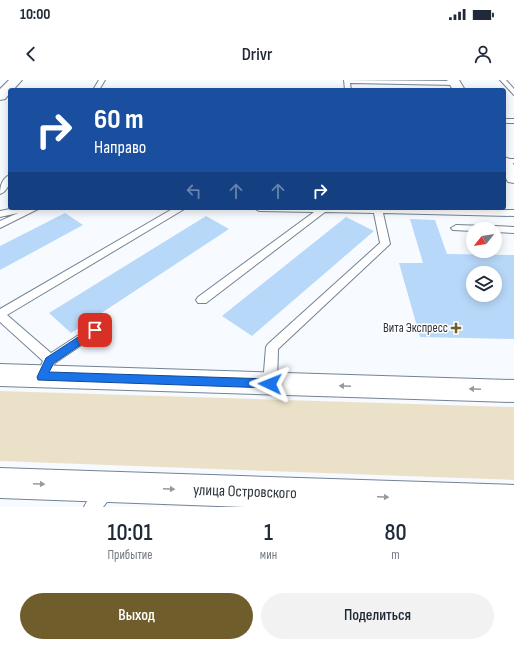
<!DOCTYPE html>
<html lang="ru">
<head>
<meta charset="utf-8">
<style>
	:root { --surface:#fff; --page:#f2f2f3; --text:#1f2937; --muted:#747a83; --accent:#705d2c }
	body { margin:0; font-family:"Sofia Sans Condensed",sans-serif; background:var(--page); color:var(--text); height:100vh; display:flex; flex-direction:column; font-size:15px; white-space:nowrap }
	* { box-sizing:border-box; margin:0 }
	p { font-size:13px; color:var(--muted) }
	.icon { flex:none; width:22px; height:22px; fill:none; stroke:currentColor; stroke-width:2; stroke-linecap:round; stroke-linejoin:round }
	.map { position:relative; height:427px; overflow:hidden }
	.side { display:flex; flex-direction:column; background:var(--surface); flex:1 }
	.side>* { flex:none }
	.hud { position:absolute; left:8px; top:8px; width:498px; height:122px; border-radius:4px; box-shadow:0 2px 10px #0003; background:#1a4fa0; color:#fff; overflow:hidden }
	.needle { width:26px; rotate:240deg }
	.fabs { position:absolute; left:466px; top:142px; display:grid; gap:8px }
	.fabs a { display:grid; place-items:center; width:36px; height:36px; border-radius:50%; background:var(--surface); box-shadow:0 2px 10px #0003; font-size:20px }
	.pin { position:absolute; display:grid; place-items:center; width:34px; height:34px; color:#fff; margin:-17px; border-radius:8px; box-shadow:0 2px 6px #0006 }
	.me { position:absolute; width:44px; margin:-22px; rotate:272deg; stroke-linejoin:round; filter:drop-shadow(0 0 3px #0008) }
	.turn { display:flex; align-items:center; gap:14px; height:84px; padding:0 20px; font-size:18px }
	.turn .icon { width:52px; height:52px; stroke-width:2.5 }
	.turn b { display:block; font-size:28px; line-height:34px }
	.lanes { display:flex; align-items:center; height:38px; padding:0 20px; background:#0003; justify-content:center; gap:20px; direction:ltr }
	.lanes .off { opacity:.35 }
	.eta { display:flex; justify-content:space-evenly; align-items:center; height:68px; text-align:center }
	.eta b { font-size:24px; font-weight:600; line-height:28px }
	.cta { display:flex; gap:8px; margin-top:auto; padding:8px 20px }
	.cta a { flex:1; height:46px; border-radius:24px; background:var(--accent); color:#fff; font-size:16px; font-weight:600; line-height:46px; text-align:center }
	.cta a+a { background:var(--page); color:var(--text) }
	.status { display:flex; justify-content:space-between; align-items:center; height:28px; padding:0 20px; background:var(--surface); direction:ltr }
	.status svg { height:11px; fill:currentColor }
	header { display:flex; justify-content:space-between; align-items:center; height:52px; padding:0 20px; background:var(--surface); font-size:18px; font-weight:600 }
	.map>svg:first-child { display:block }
</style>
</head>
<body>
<div class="status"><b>10:00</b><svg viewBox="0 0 49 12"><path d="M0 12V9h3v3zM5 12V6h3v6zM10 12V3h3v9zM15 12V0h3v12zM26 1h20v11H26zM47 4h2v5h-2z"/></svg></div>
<header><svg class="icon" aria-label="back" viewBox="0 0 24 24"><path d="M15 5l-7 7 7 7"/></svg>Drivr<svg class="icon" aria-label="person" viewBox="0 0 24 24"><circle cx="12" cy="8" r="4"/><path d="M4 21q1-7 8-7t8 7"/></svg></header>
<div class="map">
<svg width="514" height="427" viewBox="0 0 514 427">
	<rect width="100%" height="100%" fill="#f7fbff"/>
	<path fill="#ebe1c9" d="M0,311l514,16v73l-514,-19z"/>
	<g fill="#b8d8f9" fill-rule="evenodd">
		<path d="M65,133l18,12 -83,45v-24z"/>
		<path d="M206,136l23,13 -158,104 -22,-20z"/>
		<path d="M346,137l28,14 -122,105 -30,-20z"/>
		<path d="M410,139l25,1 12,34 67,1v84l-94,-2 -21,-74h24zM473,193h22v22h-22z"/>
	</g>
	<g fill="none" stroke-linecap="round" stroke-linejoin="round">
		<defs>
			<g id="service">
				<path d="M99,0h6l-6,10h-6z"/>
				<path d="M344,0l111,1 3,2 -3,2 -105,-2 1,7h-6z"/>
				<path d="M500,0h6l8,9v6z"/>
				<rect x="504" y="39" width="10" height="4"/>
				<rect x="504" y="79" width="10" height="4"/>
				<path d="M10,95c0,8 -2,16 -10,19 0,-8 2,-16 10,-19z"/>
				<path d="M15,128h25l-40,20v-7l18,-8 -18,4v-6z"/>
				<path d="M174,128h12l-179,107 44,38 40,-26h8l2,3 -2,3 -44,30 -8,18 -5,1 -5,-1 -1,-4 7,-16 -43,-39v-13z"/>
				<path d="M254,128l260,2v6l-131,-3 7,31 -112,105 -1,35 -2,4 -5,1 -5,-1 -2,-4 3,-37 2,-3 112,-101 -6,-30 -49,-1 -119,91h-8l-2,-3 2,-3 116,-85 -55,-1z"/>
				<path d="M456,145l30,1 4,3 5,-3 19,1v6l-19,-1v-3h-22v2l-20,-1 -2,-2z"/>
				<path d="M106,404l5,3 3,5 -3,5 -8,10h-19c4,-9 13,-19 22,-23z"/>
			</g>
			<g id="minor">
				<path d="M447,0h12l6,10h-12z"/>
				<path d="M504,77l6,2 4,6v18l-6,-1 -4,-7z"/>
			</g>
			<g id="secondary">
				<path d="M0,284l514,16v22l-514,-16z"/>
				<path d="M0,388l514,17v22h-269l-245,-9z"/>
			</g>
			<path id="primary" d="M9,0h13l-9,10h-3v3l-5,6 -5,1v-11z"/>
		</defs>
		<use href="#service" stroke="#738394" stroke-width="2"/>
		<use href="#minor" stroke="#738394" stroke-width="2"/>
		<use href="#secondary" stroke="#738394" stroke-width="2"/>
		<use href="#primary" stroke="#738394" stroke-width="2"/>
		<use href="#service" fill="#fff" fill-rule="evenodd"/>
		<use href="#minor" fill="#fff" fill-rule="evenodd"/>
		<use href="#secondary" fill="#fff" fill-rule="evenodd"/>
		<use href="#primary" fill="#fff" fill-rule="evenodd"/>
	</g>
	<defs><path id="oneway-solid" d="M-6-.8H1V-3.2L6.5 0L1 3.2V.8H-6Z"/></defs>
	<g fill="#969a9d">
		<use href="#oneway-solid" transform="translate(345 306) rotate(-178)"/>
		<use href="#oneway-solid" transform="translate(475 309) rotate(-178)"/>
		<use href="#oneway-solid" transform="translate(39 404) rotate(2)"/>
		<use href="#oneway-solid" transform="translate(169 409) rotate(2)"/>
		<use href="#oneway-solid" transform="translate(383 417) rotate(2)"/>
	</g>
	<path fill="#1a73e8" stroke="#114b97" d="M95,246l5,4 -2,3 -44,30 -5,9 221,7 4,1 1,4 -1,3 -4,1 -232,-8 -1,-3 9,-19z"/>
	<path fill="#705d2c" stroke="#fff" stroke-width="1.5" d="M454 242h4v4h4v4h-4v4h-4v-4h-4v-4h4z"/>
	<g text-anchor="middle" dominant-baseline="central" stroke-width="3" stroke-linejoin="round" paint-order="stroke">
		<g font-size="13" fill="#2e353b" stroke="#fff" text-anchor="end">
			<text x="448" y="248">Вита Экспресс</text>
		</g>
		<g font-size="16" fill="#2e353b" stroke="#fff">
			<text transform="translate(245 412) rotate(2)">улица Островского</text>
		</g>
	</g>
</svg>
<div class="fabs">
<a><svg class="needle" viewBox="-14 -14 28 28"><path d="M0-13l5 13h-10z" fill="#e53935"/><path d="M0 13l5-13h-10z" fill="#747a83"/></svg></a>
<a><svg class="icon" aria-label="layers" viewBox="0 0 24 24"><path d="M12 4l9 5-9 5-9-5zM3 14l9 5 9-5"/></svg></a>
</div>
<div class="pin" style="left:95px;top:250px;background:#d93025"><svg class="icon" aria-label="arrive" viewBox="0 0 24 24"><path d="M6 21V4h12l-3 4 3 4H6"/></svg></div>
<svg class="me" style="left:270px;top:304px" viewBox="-20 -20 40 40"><path d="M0-17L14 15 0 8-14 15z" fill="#1a73e8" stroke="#fff" stroke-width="4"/></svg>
<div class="hud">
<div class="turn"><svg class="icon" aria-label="right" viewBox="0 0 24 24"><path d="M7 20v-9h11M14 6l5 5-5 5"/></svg><div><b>60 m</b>Направо</div></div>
<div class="lanes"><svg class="icon off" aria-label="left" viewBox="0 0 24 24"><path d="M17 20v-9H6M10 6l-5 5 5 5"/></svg><svg class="icon off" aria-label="ahead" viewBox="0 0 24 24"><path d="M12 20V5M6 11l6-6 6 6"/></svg><svg class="icon off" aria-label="ahead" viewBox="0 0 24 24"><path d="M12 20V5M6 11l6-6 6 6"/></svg><svg class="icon" aria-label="right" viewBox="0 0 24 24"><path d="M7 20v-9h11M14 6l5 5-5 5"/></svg></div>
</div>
</div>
<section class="side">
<div class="eta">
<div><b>10:01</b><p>Прибытие</p></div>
<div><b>1</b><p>мин</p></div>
<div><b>80</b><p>m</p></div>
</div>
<div class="cta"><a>Выход</a><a>Поделиться</a></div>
</section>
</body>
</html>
